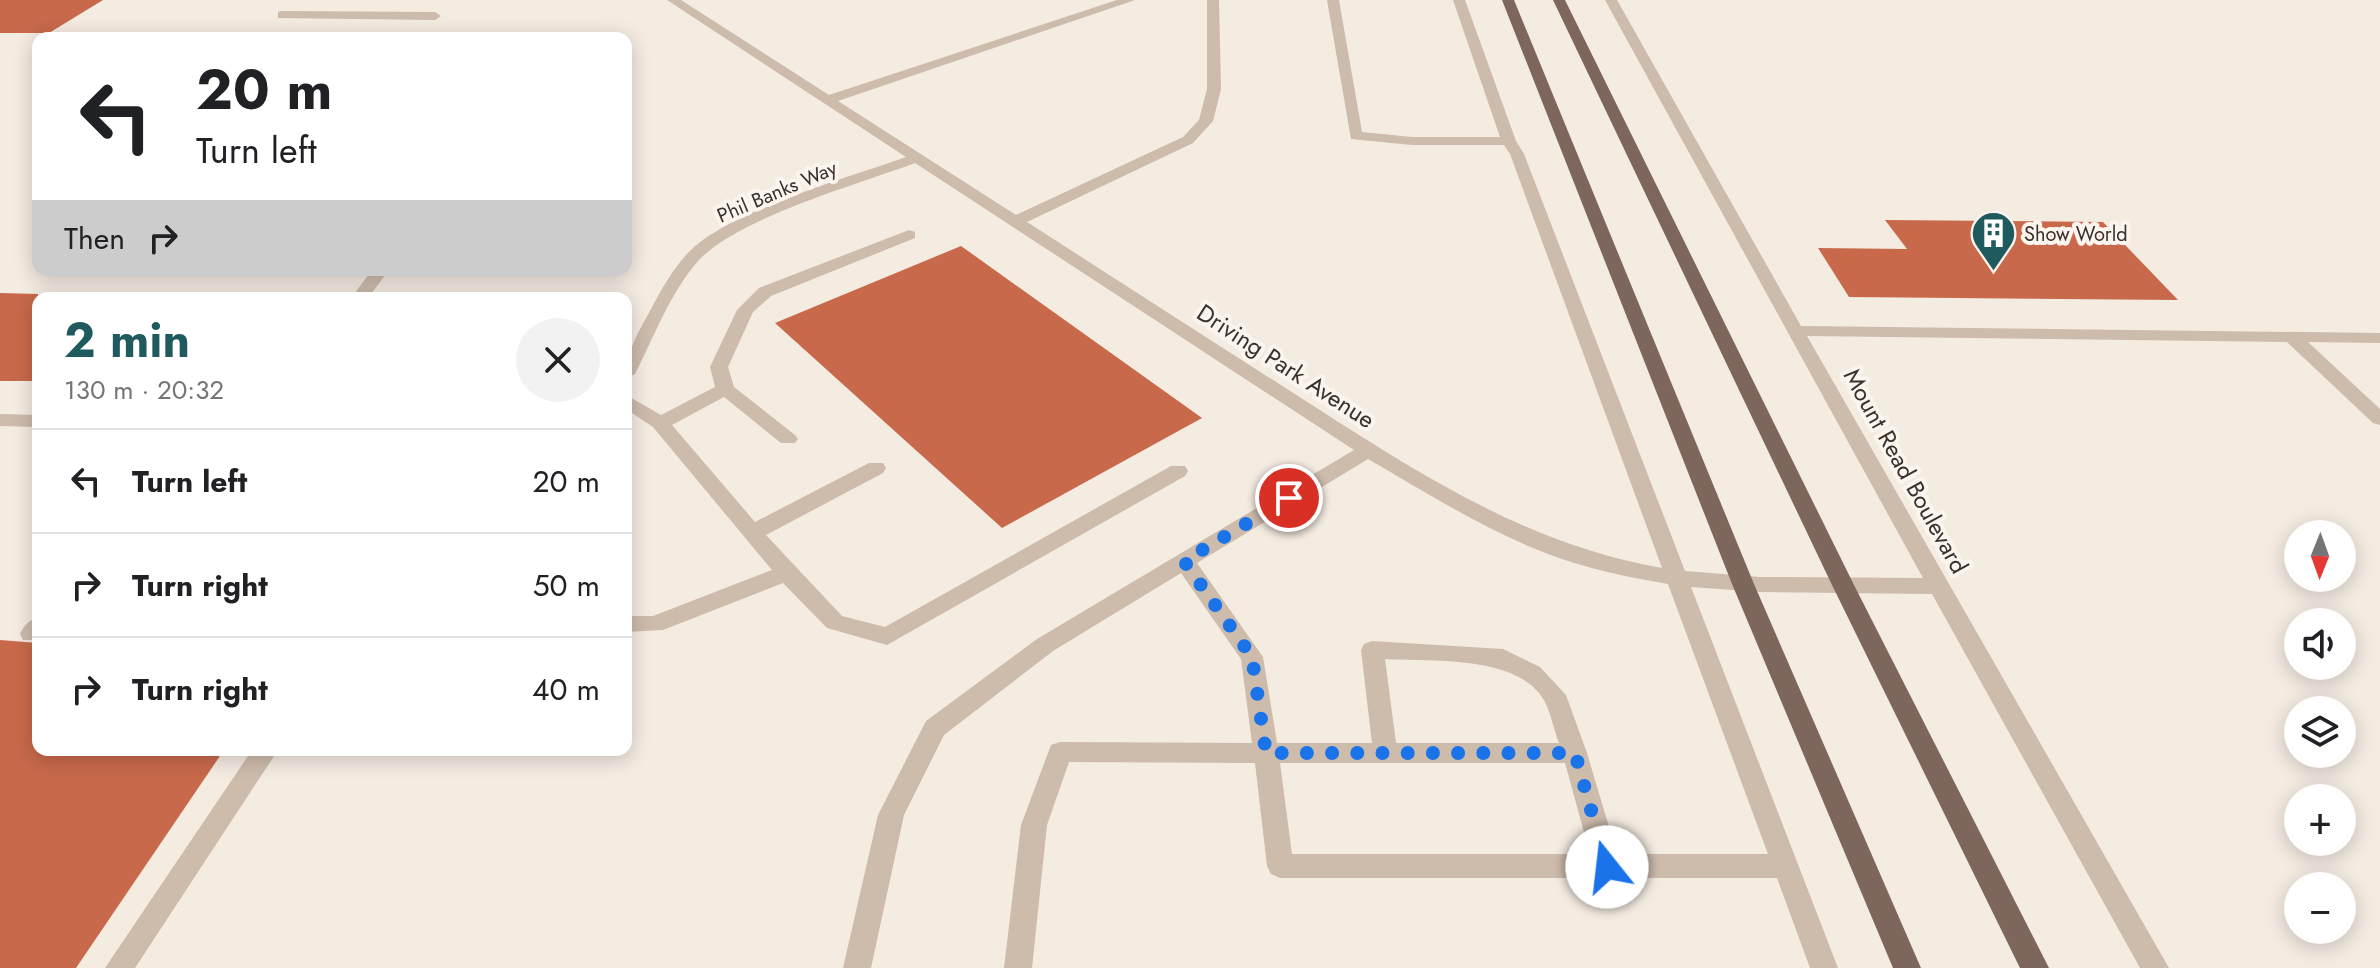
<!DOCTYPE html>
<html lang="en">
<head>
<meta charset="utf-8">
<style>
	:root { --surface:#fff; --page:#f2f2f2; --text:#202124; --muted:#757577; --line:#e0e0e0; --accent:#1f5a5e }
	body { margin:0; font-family:Jost,sans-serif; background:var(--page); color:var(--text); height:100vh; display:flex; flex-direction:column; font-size:30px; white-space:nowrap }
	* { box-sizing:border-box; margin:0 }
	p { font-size:26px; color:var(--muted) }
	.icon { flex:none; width:44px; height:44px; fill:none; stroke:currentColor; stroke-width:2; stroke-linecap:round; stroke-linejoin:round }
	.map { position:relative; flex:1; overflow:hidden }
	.details { position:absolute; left:32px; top:292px; width:600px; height:464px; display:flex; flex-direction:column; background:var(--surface); border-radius:16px; box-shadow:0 4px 20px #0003 }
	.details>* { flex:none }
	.top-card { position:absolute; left:32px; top:32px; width:600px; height:244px; border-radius:16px; box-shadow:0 4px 20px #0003; background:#fff; color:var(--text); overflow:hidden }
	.needle { width:52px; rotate:181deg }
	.tools { position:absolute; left:2284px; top:520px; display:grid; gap:16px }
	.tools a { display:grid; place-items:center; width:72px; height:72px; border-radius:50%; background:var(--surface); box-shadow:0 4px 20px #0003; font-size:40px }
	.pin { position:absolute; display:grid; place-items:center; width:68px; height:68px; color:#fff; margin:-34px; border:4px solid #fff; border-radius:50%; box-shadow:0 2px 8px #0007 }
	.me { position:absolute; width:88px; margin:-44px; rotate:344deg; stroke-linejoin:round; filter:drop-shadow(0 0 6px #0008) }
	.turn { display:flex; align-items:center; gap:28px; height:168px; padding:0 32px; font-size:36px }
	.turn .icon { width:104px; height:104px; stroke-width:2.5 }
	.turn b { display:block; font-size:56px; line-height:68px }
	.then { display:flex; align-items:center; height:76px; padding:0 32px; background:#0003; gap:16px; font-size:30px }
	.round { display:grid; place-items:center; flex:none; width:84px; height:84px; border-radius:42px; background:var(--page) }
	.summary { display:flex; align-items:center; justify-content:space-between; height:136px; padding:0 32px }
	h1 { font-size:48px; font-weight:700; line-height:60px; color:var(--accent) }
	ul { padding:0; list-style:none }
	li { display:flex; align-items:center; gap:24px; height:104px; padding:0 32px; border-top:2px solid var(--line) }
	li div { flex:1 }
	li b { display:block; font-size:30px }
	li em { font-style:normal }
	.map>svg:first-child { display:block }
</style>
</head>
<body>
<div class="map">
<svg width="2380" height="968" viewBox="0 0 2380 968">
	<rect width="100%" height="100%" fill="#f4ebe1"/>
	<g fill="#c8694b">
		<path d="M0,0h103l-54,33h-49z"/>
		<path d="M1885,220l218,2 75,78 -329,-3 -31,-49 89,1z"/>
		<path d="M961,246l241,172 -200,110 -227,-205z"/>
		<path d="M0,293l38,1v87h-38z"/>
		<path d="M0,640l38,3v107h186l-148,218h-76z"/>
	</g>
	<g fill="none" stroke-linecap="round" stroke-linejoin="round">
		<g fill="#cdbbac" fill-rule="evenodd">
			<path d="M667,0h14l148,95 288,-95h18l-297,101 178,114 167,-78 16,-17 8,-31v-89h12l2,89 -8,32 -20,22 -166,79c87,56 174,112 260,167 119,76 234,155 375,179l-152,-414 -6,-9h-92l-61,-6 -24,-139h12l23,132 50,5h88l-47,-137h12l51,141 8,13 161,417 75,6 163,1 -318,-578h12l184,326 579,7v10l-72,-1 72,67v16l-7,-2 -86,-81 -480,-6 362,632h-29l-208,-374 -172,-2 -69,-5 147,381h-28l-33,-90h-497l-9,-4 -4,-8 -12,-103 -186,-1 -22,63 -15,143h-28l17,-143 30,-80 9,-3 192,1 -11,-84 -60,-86 -128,78 -109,84 -40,80 -33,153h-28l35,-153 48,-94 111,-82 317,-189 -439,-287c-56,21 -178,55 -217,98 -28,32 -44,76 -63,113l-9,5c0,-26 11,-45 24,-68 10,-19 22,-41 37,-57 40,-43 161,-76 219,-97zM1368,459c59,34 117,71 180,95 39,15 80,23 120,30l100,270h-151l-30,-101 -21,-58 -26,-28 -37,-18 -131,-8 -8,3 -3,6 11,93h-95l-14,-86 -66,-94zM1385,659c46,3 135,-5 160,43 6,12 9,28 14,41h-163zM1280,763h285l25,91h-298z"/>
			<path d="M282,11l153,1 6,4 -6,4 -157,-2v-6z"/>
			<path d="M909,230l6,2v6l-144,58 -18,16 -25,55 6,20 61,48 3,4 -3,4h-14l-57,-46 -52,28 83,97 114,-59h14l3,5 -3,5 -117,62 76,81 43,11 286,-161h14l3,5 -3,5 -298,169 -60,-17 -44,-45 -120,47 -37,2v-16h27l119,-46 -119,-143 -27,-18v-14l35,20 54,-28 -5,-20 27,-57 22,-22z"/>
			<path d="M372,270h17l-21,28h-17z"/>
			<path d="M0,414l38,1v12l-38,-1z"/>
			<path d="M38,618v22h-15l-3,-6c4,-9 9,-14 18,-16z"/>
			<path d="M252,750h26l-143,218h-30z"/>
		</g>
		<g fill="#7d675c" fill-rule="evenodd">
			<path d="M1502,0h12l240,584 167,384h-28l-161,-384z"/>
			<path d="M1553,0h12l289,585 195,383h-29l-188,-383z"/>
		</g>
	</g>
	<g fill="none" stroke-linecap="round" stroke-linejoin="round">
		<path stroke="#1a73e8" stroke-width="14" stroke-dasharray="0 25.2" d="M1289,498l-105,63 68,96 14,96h309l32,114"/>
	</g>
	<defs>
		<symbol id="building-pin" viewBox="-11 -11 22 30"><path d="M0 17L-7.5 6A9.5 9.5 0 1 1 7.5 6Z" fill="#1f5a5e" stroke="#fbf5ee"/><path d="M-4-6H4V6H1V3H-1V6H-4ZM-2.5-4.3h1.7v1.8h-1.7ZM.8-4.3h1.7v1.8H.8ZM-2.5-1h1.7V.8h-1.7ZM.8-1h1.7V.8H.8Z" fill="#fff"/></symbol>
	</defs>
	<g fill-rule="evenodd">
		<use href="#building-pin" x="1968" y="208" width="51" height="69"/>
	</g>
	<g text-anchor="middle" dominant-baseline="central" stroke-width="8" stroke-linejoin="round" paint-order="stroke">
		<g font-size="20" fill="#3b302b" stroke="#fbf5ee">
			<text transform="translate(777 192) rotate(-23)">Phil Banks Way</text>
		</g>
		<g font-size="20" fill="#3b302b" stroke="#fbf5ee" text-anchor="start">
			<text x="2024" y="234">Show World</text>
		</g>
		<g font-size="24" fill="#3b302b" stroke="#fbf5ee">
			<text transform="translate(1286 366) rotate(33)">Driving Park Avenue</text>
			<text transform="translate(1906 471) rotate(61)">Mount Read Boulevard</text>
		</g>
	</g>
</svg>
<div class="tools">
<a><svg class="needle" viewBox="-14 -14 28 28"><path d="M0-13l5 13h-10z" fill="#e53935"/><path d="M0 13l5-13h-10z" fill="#757577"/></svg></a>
<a><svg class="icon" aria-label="sound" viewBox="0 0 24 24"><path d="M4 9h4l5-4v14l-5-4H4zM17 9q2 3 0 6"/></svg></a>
<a><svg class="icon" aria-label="layers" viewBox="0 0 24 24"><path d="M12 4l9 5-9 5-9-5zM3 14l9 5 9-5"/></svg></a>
<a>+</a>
<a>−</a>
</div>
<div class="pin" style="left:1289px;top:498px;background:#d93025"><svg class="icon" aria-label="arrive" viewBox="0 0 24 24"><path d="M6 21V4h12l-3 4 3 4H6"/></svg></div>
<svg class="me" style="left:1607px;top:867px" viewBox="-20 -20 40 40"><circle r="19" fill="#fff"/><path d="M0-13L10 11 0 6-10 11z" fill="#1a73e8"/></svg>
<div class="top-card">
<div class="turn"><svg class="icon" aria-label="left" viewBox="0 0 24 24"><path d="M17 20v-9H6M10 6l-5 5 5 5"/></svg><div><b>20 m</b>Turn left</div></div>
<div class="then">Then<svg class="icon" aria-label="right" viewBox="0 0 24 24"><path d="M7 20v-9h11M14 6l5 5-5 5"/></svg></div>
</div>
<section class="details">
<div class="summary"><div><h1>2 min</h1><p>130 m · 20:32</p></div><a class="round"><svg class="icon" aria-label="close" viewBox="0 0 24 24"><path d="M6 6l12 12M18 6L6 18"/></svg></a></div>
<ul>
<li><svg class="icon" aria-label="left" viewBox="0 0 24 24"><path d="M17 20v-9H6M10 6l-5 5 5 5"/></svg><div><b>Turn left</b></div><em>20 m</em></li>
<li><svg class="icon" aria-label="right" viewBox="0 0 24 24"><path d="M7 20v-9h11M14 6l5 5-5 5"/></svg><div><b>Turn right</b></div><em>50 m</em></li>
<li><svg class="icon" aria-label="right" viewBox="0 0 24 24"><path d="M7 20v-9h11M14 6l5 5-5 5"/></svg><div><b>Turn right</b></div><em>40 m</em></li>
</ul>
</section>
</div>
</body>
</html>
